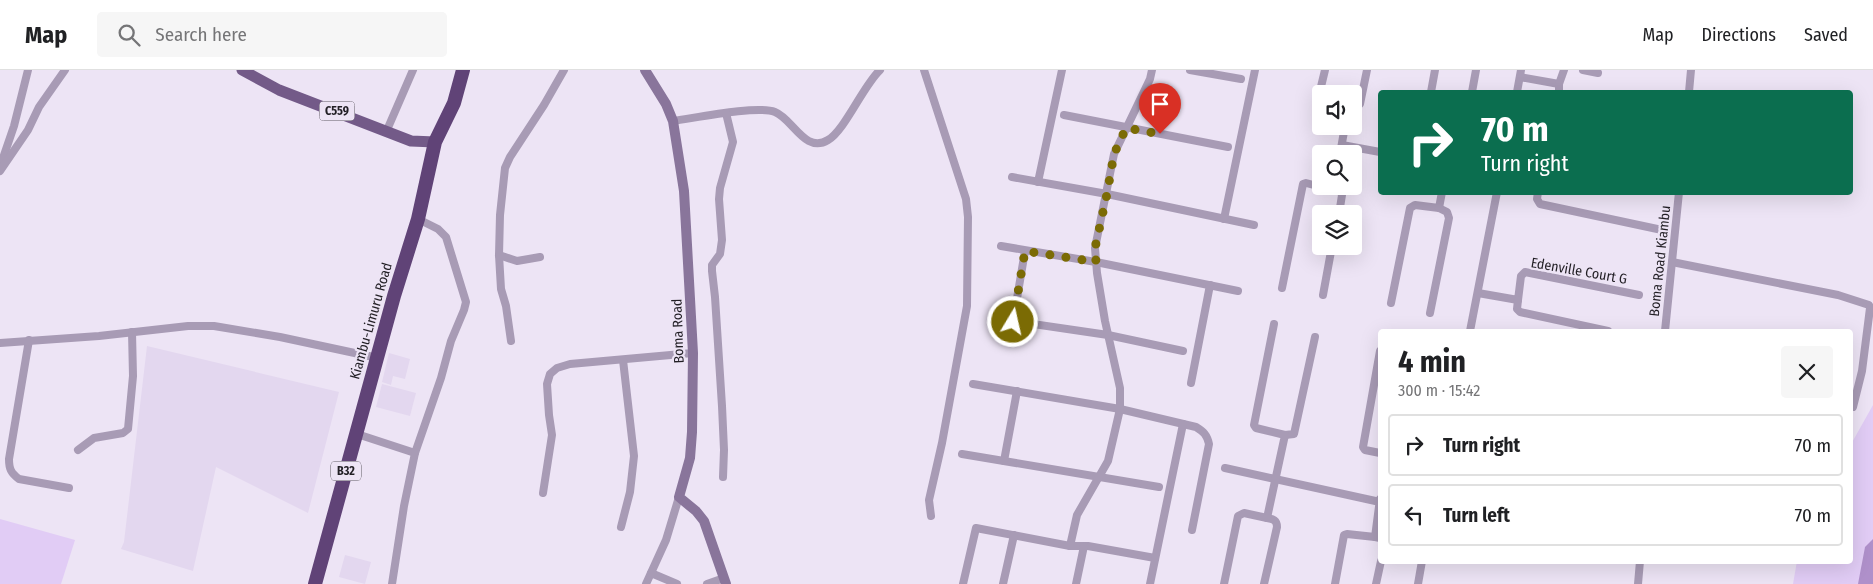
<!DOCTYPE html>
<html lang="en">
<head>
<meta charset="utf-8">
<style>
	:root { --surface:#fff; --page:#f6f6f6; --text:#202124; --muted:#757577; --line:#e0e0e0 }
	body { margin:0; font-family:"Fira Sans Condensed",sans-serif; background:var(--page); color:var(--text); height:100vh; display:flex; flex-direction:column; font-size:19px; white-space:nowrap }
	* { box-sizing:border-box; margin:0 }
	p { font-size:16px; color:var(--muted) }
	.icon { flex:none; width:28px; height:28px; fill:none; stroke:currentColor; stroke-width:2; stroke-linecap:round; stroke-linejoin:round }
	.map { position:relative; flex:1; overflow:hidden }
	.side { position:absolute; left:1378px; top:259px; width:475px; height:235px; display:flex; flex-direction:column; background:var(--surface); border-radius:5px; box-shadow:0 5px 20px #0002 }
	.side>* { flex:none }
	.hud { position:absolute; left:1378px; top:20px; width:475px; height:105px; border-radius:5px; box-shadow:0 5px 20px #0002; background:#0b6e4f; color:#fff; overflow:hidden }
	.fabs { position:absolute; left:1312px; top:15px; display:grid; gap:10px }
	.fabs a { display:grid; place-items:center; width:50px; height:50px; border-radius:5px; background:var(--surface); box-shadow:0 5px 20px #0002; font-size:25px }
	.pin { position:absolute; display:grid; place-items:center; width:42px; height:42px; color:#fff; margin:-51px -21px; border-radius:50% 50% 50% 0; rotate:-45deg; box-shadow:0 0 5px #0007 }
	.pin .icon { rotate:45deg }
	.me { position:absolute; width:55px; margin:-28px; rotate:9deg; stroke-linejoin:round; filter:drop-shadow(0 0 4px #0008) }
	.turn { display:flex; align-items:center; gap:18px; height:105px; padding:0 20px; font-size:22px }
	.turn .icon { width:65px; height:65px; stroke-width:2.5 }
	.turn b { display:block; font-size:35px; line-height:42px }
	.round { display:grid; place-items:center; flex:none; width:52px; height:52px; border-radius:5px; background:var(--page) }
	.summary { display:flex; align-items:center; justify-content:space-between; height:85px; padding:0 20px }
	h1 { font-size:30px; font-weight:700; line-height:38px }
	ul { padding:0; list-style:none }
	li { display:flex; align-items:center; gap:15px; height:62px; margin:0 10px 8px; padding:0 10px; border:2px solid var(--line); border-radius:5px }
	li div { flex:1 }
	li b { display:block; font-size:19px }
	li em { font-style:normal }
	header { display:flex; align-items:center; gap:30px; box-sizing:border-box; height:70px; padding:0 25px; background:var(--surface); border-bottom:1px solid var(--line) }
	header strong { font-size:24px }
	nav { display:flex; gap:28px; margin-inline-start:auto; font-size:18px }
	.search { width:350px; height:45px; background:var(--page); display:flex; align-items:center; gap:12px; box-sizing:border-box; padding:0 18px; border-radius:5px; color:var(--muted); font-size:19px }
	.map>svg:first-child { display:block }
</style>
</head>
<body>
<header>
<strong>Map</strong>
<div class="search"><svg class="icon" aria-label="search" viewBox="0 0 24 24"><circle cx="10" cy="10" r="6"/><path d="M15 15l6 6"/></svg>Search here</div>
<nav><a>Map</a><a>Directions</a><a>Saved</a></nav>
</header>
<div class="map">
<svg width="1873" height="514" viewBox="0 0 1873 514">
	<rect width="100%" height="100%" fill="#ede4f5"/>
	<g fill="#e3d7ef">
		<path d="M147,276l192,46 -31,121 -92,-46 -23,104 -72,-22 3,-7z"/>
		<path d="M389,283l21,6 -5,20 -12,-3 -2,9 -9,-3z"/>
		<path d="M382,314l34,9 -6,23 -34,-9z"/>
		<path d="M345,485l26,7 -6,22 -26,-7z"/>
	</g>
	<g fill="#e1ccf5">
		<path d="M1873,335v179h-80l4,-23h53v-115z"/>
		<path d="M0,449l75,21 -14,44h-61z"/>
	</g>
	<path fill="#af90ca" d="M1873,469v45h-15l7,-37z"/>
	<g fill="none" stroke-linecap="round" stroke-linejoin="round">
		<g stroke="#a89bb5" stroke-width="8">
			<path d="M924,0l42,129 2,18 -1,89 -25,137 -13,57 2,16"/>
			<path d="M1190,0l51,9"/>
			<path d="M1583,0l15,3"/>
			<path d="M1520,7l39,7"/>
			<path d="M1431,22l4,-22"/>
			<path d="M1472,22l4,-22"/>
			<path d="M1517,22l4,-22"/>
			<path d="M1559,22v-8l5,-14"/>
			<path d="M1689,22l2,-22"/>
			<path d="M1321,28l-2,-3 6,-25"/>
			<path d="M1354,37l4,-1 2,-2 7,-34"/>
			<path d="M1064,45l164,32"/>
			<path d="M673,51c22,-3 84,-16 102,-9 18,7 30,42 53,28 17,-10 35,-54 52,-70"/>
			<path d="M387,60l26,-60"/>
			<path d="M1342,75l38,7"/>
			<path d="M1340,84l5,-28"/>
			<path d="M1,94l13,-38 14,-56"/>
			<path d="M0,101l28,-41 11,-23 26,-37"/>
			<path d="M1012,107l95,17 147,31"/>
			<path d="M1038,112l24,-112"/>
			<path d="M1538,122l-1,7 3,5 122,26"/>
			<path d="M1224,149l31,-149"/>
			<path d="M1001,176l95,16 142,29"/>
			<path d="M499,185l18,6 23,-4"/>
			<path d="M1672,192l166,33 31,10 1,3 -8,63 -9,36"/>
			<path d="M1282,218l21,-104 3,-1 35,9 1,3 -3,19"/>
			<path d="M1478,223l40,7 3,-24 4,-4 114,23"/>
			<path d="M1323,225l9,-49"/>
			<path d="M1518,230l-1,9 3,3 88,19"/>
			<path d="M1391,233l19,-95 5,-3 24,3 3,-16"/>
			<path d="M1430,243l19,-95 -2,-6 -8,-4"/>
			<path d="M992,248l116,17 75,16"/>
			<path d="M1013,252l12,-71"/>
			<path d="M1470,261l27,-139"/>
			<path d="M1665,261l14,-139"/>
			<path d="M29,270l-20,119c0,10 2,14 10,20l50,9"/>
			<path d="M511,271l-5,-35 -5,-17 -2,-34 1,-40 5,-47 5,-11 34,-52 20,-35"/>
			<path d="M0,273l99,-7 89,-10h26l66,11 98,21"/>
			<path d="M1380,281l-17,96 2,3 15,3"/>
			<path d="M1191,313l19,-98"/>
			<path d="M973,314l147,25 76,18c8,5 11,8 13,17l-17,86"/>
			<path d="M357,364l58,19"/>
			<path d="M1285,365l9,-1 21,-97"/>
			<path d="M78,380l16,-12 29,-5 5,-4 5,-53 -1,-44"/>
			<path d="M962,384l197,33"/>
			<path d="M1004,391l13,-70"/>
			<path d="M1225,398l155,34"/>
			<path d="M723,407l1,-27 -2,-44 -7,-109 -3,-26v-6l8,-11 2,-14 -3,-41 1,-11 13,-46 -7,-29"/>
			<path d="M543,423l9,-58 -3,-20 -2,-31 3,-10 7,-6 13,-4 123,-11"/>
			<path d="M1380,429l-5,38 5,1"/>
			<path d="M621,457l9,-35 4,-36 -11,-96"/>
			<path d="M1070,476l7,-31 31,-54 12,-52v-21l-15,-67 -8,-48 -2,-25 19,-94 36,-75 2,-9"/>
			<path d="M651,503l26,11"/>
			<path d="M392,514l12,-78 11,-53 26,-75 10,-37 13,-31 2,-8 -20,-65 -8,-8 -20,-10"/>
			<path d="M646,514l20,-44 13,-43"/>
			<path d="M707,514l17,-6"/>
			<path d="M963,514l13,-56 94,18h18l67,12"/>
			<path d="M1003,514l11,-49"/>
			<path d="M1076,514l8,-38"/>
			<path d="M1150,514l33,-160"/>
			<path d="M1224,514l14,-68 6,-3 23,5 18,-83 -29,-7 -2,-3 20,-101"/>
			<path d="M1264,514l13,-57c0,-7 -4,-8 -10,-9"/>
			<path d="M1335,514l9,-49 3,-1 28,3"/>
			<path d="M1376,514l5,-23"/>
			<path d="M1418,514l4,-23"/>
			<path d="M1638,514l2,-23"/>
		</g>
		<path stroke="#89759b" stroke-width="10" d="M645,0l21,34 7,17 11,70 9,162 -1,79 -2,26 -11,39 17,14 8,10 22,63"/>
		<path stroke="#735a88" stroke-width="11" d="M242,0l37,20 132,51 24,1"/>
		<path stroke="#604377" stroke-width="14" d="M315,514l79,-288 24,-77 17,-77 19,-39 9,-33"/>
	</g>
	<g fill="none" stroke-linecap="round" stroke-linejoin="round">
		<path stroke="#7b6b04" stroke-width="9" stroke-dasharray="0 16.2" d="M1013,252l12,-71 71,11 -1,-14 12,-54 7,-40 12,-26 34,6"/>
	</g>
	<g text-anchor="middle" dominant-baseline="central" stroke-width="4.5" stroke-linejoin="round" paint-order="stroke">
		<g fill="#ede4f5" stroke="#5f5a63" stroke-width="1">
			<rect x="319.5" y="31.5" width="35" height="19" rx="4"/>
			<rect x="331" y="391.5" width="30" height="19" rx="4"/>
		</g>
		<g font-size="12" font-weight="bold" fill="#221f25">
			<text x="337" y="41">C559</text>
			<text x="346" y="401">B32</text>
		</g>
		<g font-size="14" fill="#221f25" stroke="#ede4f5">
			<text transform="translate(1660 191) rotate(-84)">Boma Road Kiambu</text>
			<text transform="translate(1579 201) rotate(10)">Edenville Court G</text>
			<text transform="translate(371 251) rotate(-74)">Kiambu-Limuru Road</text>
			<text transform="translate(678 261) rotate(-92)">Boma Road</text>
		</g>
	</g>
</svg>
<div class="fabs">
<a><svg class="icon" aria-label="sound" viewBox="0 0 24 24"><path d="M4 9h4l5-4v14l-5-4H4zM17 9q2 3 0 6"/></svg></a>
<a><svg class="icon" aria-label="search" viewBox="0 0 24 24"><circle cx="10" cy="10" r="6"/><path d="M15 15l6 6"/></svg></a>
<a><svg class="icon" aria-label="layers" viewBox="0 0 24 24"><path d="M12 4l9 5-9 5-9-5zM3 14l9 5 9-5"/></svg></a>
</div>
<div class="pin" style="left:1160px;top:64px;background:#d93025"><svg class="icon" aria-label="arrive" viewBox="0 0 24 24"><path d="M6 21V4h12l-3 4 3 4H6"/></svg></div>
<svg class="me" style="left:1013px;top:252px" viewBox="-20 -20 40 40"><circle r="17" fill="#7b6b04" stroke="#fff" stroke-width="3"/><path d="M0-11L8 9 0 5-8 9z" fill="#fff"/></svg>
<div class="hud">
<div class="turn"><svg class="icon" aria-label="right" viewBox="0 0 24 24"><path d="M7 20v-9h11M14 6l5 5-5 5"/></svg><div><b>70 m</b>Turn right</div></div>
</div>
<section class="side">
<div class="summary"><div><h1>4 min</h1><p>300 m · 15:42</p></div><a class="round"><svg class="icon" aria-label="close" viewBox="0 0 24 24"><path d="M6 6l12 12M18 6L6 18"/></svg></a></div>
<ul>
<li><svg class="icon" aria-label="right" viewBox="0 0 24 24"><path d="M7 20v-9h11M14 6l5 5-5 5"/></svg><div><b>Turn right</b></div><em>70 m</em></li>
<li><svg class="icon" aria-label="left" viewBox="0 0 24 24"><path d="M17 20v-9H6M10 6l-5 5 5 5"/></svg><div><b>Turn left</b></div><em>70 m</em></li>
</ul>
</section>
</div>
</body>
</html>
